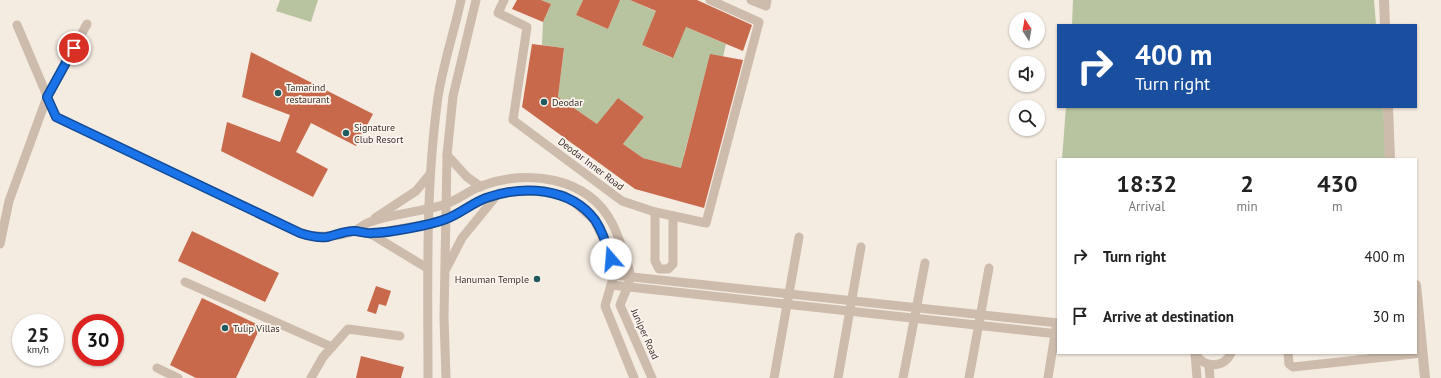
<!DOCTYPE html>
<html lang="en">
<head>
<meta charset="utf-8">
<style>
	:root { --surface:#fff; --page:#f6f6f6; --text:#222; --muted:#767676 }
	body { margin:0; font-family:"PT Sans",sans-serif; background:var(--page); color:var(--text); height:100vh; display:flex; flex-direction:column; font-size:15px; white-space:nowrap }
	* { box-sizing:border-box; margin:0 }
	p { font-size:13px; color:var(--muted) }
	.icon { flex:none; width:22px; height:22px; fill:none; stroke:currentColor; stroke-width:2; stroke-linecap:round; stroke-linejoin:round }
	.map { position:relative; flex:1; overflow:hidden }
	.drawer { position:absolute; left:1057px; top:158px; width:360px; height:196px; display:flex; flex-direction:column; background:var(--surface); border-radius:0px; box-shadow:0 1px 3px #0004 }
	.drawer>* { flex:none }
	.top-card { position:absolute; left:1057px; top:24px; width:360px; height:84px; border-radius:0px; box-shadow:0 1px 3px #0004; background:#1a4fa0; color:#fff; overflow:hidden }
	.needle { width:26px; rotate:349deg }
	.fabs { position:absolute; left:1009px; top:12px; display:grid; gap:8px }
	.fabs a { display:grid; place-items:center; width:36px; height:36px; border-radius:50%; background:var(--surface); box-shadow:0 1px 3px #0004; font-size:20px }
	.speed { position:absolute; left:12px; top:314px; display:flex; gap:8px; font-size:20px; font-weight:700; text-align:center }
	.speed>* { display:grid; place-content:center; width:52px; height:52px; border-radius:50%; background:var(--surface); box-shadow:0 1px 3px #0004; line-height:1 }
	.speed small { font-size:10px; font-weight:400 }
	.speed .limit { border:6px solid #d22; background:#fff; color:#111 }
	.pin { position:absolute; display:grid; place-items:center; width:34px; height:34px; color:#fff; margin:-17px; border:2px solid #fff; border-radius:50%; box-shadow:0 1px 4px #0007 }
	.me { position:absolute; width:44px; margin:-22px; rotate:342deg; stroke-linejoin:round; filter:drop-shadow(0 0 3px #0008) }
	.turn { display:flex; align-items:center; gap:14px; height:84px; padding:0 12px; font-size:18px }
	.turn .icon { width:52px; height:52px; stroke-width:2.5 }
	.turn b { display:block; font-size:28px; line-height:34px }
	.eta { display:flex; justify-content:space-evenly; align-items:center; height:68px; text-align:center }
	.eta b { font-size:24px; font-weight:700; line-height:28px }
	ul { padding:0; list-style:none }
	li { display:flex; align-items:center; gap:12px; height:60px; padding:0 12px }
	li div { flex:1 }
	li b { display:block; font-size:15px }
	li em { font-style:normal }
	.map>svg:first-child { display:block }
</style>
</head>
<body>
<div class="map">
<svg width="1441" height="378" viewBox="0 0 1441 378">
	<rect width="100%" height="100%" fill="#f4ebe1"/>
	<g fill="#b8c4a0">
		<path d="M280,0h38l-7,22 -35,-11z"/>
		<path d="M541,0h42l-7,15 32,14 8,-19 -1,-10h15l34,15 -13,9 -9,21 30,13 2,-36 52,22 -3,13 -13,-2 -26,100 11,4 -3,12 -49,-13 -20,-14 21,-27 -26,-19 -13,16 8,8 -6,9 -49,-34 6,-49 -22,-3 1,-23 8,-18z"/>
		<path d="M1073,0h301l2,25h-304z"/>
		<path d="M1066,107h317l4,52h-325z"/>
	</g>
	<g fill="#c8694b">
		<path d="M517,0h24l10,4 -8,18 -31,-13z"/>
		<path d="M583,0h37l-12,29 -32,-14z"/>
		<path d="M630,0h67l55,25 -9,26 -57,-24 -13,31 -31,-13 14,-34z"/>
		<path d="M532,44l32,4 -6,49 39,27 21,-26 26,19 -21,27 20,14 38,10 29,-114 33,6 -39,148 -69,-19 -113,-82z"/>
		<path d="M251,52l122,62 -17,32 -45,-23 -15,29 32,17 -15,28 -92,-46 6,-29 53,20 10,-27 -48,-18z"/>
		<path d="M192,231l87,42 -14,29 -87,-41z"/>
		<path d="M376,286l15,5 -5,15 -7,-2 -3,10 -9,-3z"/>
		<path d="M202,298l59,28 -25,52h-40l-26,-13z"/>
		<path d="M361,356l43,11 -3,11h-45z"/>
	</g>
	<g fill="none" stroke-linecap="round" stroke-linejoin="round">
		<g stroke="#cdbbac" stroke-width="9">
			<path d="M504,0l-6,13 29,14 -14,93 109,81 33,11 51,11 53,-201 -49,-22"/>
			<path d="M751,0l15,6 1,-6"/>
			<path d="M17,25l39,92 244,116c18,5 37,4 54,-2 5,-2 10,-7 16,-9 23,-8 49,-10 73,-17 14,-4 25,-14 38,-19 46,-17 106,-10 131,37 4,8 19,45 18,54 -1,9 -7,20 -10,28l32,73"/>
			<path d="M447,155l20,22 14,10"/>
			<path d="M655,212v49l4,8h9l5,-5v-48"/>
			<path d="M375,218l41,-27 14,-17"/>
			<path d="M354,231l17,3 57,-10 18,-5 39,-21 24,-6 34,-1 22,5 8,5 21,19 13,26 8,25 -10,35 29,72"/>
			<path d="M371,234l56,34"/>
			<path d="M0,244l9,-43 38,-104 40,-73"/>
			<path d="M446,269l16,-31 35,-43"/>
			<path d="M614,275l444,48"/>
			<path d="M185,282l147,65"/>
			<path d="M611,285l447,49"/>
			<path d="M1195,353c8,15 29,16 36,0"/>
			<path d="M1288,353l1,11 4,3 129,-14"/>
			<path d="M1195,354l2,24"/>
			<path d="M1209,365l1,13"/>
			<path d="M157,368l21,10"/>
			<path d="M311,378l12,-21 25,-28 52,7"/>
			<path d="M428,378c0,-94 -3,-188 10,-281 5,-32 16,-65 23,-97"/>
			<path d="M446,378l-2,-60 3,-163 6,-59 23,-96"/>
			<path d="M774,378l25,-141"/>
			<path d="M838,378l23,-131"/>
			<path d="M903,378l22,-115"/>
			<path d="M969,378l20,-110"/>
			<path d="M1048,378l8,-50"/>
		</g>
		<g stroke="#cdbbac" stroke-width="10">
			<path d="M1384,0l1,25"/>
			<path d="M1388,107l2,52"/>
			<path d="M1416,285l9,93"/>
		</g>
	</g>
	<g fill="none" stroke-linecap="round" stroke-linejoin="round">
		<defs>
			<path id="route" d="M74,48l-27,49 9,20 244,116c9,3 18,5 27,4 9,-2 18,-6 27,-6 6,0 12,3 18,2 16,0 59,-8 74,-14 14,-5 26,-16 40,-21 37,-13 84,-11 109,22 8,12 12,25 16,39"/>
		</defs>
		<use href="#route" stroke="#114b97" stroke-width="10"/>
		<use href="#route" stroke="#1a73e8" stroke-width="7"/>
	</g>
	<g fill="#1f5a5e" stroke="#fbf5ee" stroke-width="1.5">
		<circle cx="278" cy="93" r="4"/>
		<circle cx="544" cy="102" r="4"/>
		<circle cx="346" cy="133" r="4"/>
		<circle cx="537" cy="279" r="4"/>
		<circle cx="225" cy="328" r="4"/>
	</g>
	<g text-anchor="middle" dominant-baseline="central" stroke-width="3.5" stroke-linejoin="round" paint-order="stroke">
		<g font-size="10" fill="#3b302b" stroke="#fbf5ee" text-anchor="start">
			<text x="286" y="87">Tamarind<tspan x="286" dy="12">restaurant</tspan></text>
			<text x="552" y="102">Deodar</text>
			<text x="354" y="127">Signature<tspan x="354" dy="12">Club Resort</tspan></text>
			<text x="529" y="279" text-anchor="end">Hanuman Temple</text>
			<text x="233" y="328">Tulip Villas</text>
		</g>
		<g font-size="10" fill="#3b302b" stroke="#fbf5ee">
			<text transform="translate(591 164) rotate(37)">Deodar Inner Road</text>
			<text transform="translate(645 334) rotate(66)">Juniper Road</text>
		</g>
	</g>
</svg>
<div class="fabs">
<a><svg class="needle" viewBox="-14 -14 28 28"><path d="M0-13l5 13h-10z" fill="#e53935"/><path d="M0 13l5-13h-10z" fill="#767676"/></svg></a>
<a><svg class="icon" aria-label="sound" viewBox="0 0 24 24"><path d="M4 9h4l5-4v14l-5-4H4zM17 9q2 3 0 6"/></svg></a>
<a><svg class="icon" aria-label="search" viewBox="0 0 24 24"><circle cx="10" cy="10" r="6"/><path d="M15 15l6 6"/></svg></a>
</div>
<div class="speed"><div>25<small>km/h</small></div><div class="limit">30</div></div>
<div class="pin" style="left:74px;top:48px;background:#d93025"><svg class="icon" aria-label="arrive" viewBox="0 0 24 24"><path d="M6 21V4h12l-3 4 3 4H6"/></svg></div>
<svg class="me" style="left:611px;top:259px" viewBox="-20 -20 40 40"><circle r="19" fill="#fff"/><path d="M0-13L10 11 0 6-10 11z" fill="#1a73e8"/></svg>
<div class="top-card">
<div class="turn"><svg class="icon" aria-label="right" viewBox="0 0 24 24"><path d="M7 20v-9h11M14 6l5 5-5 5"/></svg><div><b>400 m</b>Turn right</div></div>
</div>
<section class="drawer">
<div class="eta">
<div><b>18:32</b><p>Arrival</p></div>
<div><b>2</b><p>min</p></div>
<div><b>430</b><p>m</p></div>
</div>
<ul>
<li><svg class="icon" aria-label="right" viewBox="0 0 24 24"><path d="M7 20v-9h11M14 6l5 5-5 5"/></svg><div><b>Turn right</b></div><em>400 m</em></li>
<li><svg class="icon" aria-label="arrive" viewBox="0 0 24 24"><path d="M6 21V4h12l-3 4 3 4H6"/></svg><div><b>Arrive at destination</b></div><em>30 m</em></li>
</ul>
</section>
</div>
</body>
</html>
